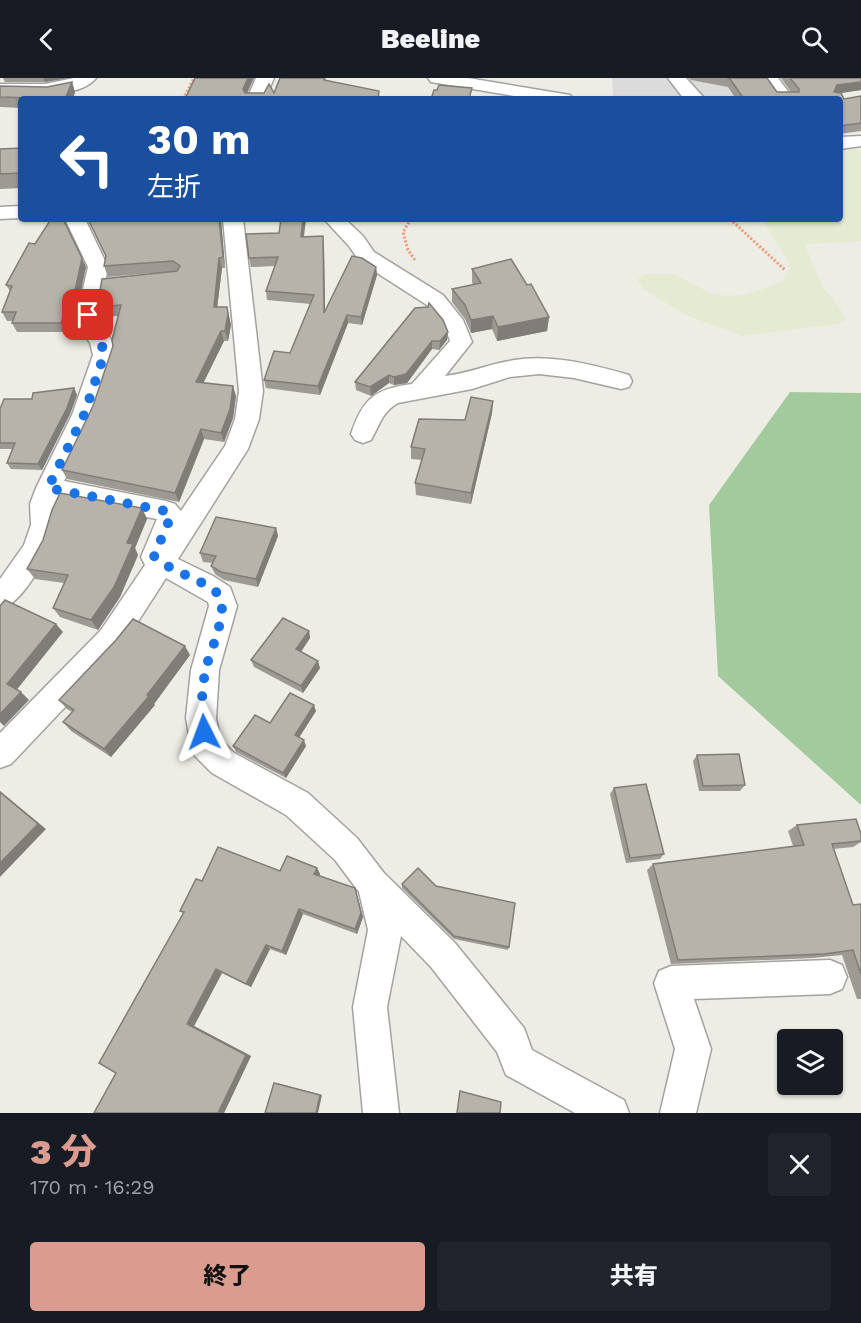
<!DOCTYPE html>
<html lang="ja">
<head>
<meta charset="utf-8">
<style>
	:root { --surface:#171b24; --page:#20242c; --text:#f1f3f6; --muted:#9ea1a6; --accent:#d99c8f }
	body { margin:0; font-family:"Work Sans","Noto Sans JP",sans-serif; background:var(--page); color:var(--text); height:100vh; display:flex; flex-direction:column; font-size:22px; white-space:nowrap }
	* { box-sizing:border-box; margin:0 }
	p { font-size:20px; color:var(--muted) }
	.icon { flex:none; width:33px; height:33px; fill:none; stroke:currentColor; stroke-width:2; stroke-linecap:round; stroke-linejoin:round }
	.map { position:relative; height:1035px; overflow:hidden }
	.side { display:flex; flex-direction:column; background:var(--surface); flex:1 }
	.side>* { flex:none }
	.banner { position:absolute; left:18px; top:18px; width:825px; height:126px; border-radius:6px; box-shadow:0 2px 4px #0004; background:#1a4fa0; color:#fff; overflow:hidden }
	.fabs { position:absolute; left:777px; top:951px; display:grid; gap:12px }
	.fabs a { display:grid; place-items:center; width:66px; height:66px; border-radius:6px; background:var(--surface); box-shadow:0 2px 4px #0004; font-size:30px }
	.pin { position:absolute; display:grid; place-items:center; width:51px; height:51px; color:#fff; margin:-26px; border-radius:12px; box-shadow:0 3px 9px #0006 }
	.me { position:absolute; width:66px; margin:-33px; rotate:357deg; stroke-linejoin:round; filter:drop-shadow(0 0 4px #0008) }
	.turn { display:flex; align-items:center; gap:21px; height:126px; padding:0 30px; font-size:27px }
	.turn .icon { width:78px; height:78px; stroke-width:2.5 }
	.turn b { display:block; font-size:42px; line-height:51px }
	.round { display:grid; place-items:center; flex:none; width:63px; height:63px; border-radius:6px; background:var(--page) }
	.summary { display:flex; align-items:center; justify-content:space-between; height:102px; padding:0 30px }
	h1 { font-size:36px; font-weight:800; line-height:45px; color:var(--accent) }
	.cta { display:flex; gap:12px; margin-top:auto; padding:12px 30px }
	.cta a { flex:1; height:69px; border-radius:6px; background:var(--accent); color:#111; font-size:24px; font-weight:800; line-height:69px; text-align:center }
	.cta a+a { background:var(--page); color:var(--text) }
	header { display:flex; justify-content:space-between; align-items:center; height:78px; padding:0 30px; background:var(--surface); font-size:27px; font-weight:800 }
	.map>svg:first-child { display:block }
</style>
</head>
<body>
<header><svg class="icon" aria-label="back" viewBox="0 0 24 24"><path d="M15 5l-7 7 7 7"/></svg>Beeline<svg class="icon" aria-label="search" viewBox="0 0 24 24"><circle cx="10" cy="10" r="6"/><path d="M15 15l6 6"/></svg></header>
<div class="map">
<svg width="861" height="1035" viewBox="0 0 861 1035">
	<rect width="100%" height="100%" fill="#eeede5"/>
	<g fill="#dcdbdb">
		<path d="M612,0h54l17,21h-70z"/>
		<path d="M685,0h80l15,21h-65l-16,-3z"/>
	</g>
	<path fill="#e5ebd2" d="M861,70v93l-53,3 -2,3 16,39 18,22 6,12 -7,4 -97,12 -56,-21 -43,-26 -6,-9 8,-6h29l38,20 16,2 19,-2 35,-12 7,-13 -1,-8 -26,-42h78v-70z"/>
	<path fill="#a2ca9d" d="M790,314l71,1v412l-143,-129 -9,-171z"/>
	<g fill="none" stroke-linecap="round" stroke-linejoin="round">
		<defs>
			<g id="street">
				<path d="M74,0h22c-16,21 -72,17 -96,16v-10h45z"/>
				<path d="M256,0h18l-9,21h-18z"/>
				<path d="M428,0h40l102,17 3,4h-41l-95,-16 -6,-1z"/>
				<path d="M668,0h18l19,21h-21z"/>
				<path d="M760,0h18l16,21h-18z"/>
				<path d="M861,58v10l-21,3v-12z"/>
				<path d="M21,128v12l-21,1v-12z"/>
				<path d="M65,141h20l23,48 -9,48 2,10 11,16 3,14 -19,60 -32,66 102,20 9,3 6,7 44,-65 10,-27 4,-28 -16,-172h20l20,172 -4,28 -11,30 -70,110 35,17 17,11 7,19 -18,64 -3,48 4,21 14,14 74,40 49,45 27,35 71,70 69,85 8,22 92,50 5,13h-54l-69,-38 -9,-23 -66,-85 -30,-31 -14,71 12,106h-36l-10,-106 15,-77 -9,-38 -24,-32 -49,-45 -74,-42 -17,-17 -4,-10 -5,-28 5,-48 18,-64 -1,-4 -42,-24 -45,70 -110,116 -11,4v-35l101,-103 44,-65 -4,-8 16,-38 -100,-19c-3,9 1,18 -1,27 -6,26 -31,74 -56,83v-31l24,-34 7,-20 -1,-21 6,-16 36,-73 21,-60 -3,-12 -11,-16 -2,-12 11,-48z"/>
				<path d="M324,141h21l18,17 11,16 69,43 20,25 9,22 -27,34c24,-3 42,-11 64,-15 39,-8 82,3 120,14l3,6 -3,6 -8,2 -47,-11 -35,-4 -29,3 -38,12 -74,14c-17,10 -18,22 -27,37l-8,3 -8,-3 -4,-6c12,-36 24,-45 61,-50l38,-43 -5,-14 -18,-22 -67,-43 -11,-16z"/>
				<path d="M830,882l12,5 5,12 -5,12 -12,5 -136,5 17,50 -15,64h-36l15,-64 -21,-66 5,-12 12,-5z"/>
			</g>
		</defs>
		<use href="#street" stroke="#a2a2a2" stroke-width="3"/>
		<g stroke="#ee9976" stroke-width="3" stroke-dasharray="2 2" stroke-linecap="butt">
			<path d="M183,21l11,-21"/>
			<path d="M411,141l-8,13 5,18 7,10"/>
			<path d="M730,141l55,51"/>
		</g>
		<use href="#street" fill="#fff" fill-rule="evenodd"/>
	</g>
	<g fill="#9d9a93">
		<path d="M3,0h65l-23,4h-40z"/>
		<path d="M689,0h78l10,14h14l-10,-14h80v12l-20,3 3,6 17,-3v35l-21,3v-35h-104l-8,-12 -37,-7z"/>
		<path d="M72,4l3,10 -2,7h-52v9l-21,-1v-21l47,1z"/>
		<path d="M21,70v40l-21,1v-40z"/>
		<path d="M88,141h133l4,49h-3l-5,39h10l4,18 -3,16h-4l-21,42 33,13 -3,22 -9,24 -20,-3 -25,63 -112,-23 -5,-9 31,-64 20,-60 5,-30 -16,1 -5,-10 56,-34 -45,4 -4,-11 2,-9z"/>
		<path d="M281,141h25l-2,18 20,8 1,66 51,-44 1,8 -15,50 -14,-2 -28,72 -54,-7 -2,-8 26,-27 21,-49 -44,-4 -1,-9 9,-25 -24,1 -2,-9 30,-25z"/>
		<path d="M86,189l-11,51h-5l-5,14h-48l-5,-9 1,-2h-6l-5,-9 8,-21 -4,-6z"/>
		<path d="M472,191l77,48 -2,14 -50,10 -5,-12 -21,4 -6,-14 -13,-17v-13l21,-4 -1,-3z"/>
		<path d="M415,230l32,32 -8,10 -7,-1 -25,34 -13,2 -5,-2 -18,13 -15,-6 -1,-8z"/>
		<path d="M74,310l3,7 -7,19 -28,56 -31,-1 -4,-6 6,-14h-13v-40l32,-10z"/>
		<path d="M493,323l-1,12 -21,91 -55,-9 -1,-12 7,-23 -11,-1v-12l54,-27z"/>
		<path d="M142,430l5,11 -12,29 3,7 -18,42 -22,33 -38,-13 -7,-9 11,-25 -29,-4 -8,-10 16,-29z"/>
		<path d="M276,450l2,8 -20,51 -34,-7 -9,-6 -4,-8 2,-3 -10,-1 -3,-9z"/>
		<path d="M309,553l1,7 -9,14 19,16 -17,25 -49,-26 -3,-7z"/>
		<path d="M190,577l-36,49 1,1 -44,52 -40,-26 -8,-9 9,-10 -5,-3 -8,-9z"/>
		<path d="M316,633l-17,26 7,9 -20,32 -50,-26 -3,-6 37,-23z"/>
		<path d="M697,677l48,30 -5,6h-41l-6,-30z"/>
		<path d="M614,710l50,66 -4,5 -34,4 -16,-69z"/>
		<path d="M797,747l64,9v8l-8,5 -20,2 20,56 8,-1v95h-4l-15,-44 -29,3 -142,6 -24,-94 6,-6 140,-18 -5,-15z"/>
		<path d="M317,790l3,6 -1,2 36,12 8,29 -6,17 -54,-20 -17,41 -16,-6 -19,38 -29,-14 -28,53 57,30 -27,57h-130l22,-40 67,-160 -3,-2 22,-30 78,-10z"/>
		<path d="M402,806l107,63 -1,3 -54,-11 -52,-51z"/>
	</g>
	<g fill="#807d78">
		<path d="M43,0h25l-23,4z"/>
		<path d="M248,0h6l-9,20 -2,-9z"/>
		<path d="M72,4l3,10 -2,7h-8z"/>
		<path d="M861,4v8l-27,4 3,-9z"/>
		<path d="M219,141h2l4,49 -2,-11z"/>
		<path d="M303,141h3l-4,27 -1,-9z"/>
		<path d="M323,158l1,9 1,76 -1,-8z"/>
		<path d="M82,180l4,9 -11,51 -4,-9z"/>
		<path d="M219,180l3,10 -6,49 -2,-10z"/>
		<path d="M376,189l1,8 -15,50 -1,-8z"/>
		<path d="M227,229l4,18 -3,16 -3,-10z"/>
		<path d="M66,231l4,9 -5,14 -4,-9z"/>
		<path d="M347,237l1,8 -28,72 -2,-9z"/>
		<path d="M493,238l-1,13 -21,4v-13z"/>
		<path d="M549,239l-2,14 -50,10 1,-14z"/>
		<path d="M221,253l3,10 -25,51 -3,-10z"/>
		<path d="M448,254l-1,8 -8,10 1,-9z"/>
		<path d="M432,263v8l-25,34 -13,2v-8z"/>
		<path d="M389,297v8l-18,13 -1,-9z"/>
		<path d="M233,308l3,10 -3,22 -9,24 -3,-9z"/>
		<path d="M74,310l3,7 -7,19 -28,56 -4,-6z"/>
		<path d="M493,323l-1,12 -21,91v-11z"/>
		<path d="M201,351l3,10 -25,63 -4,-9z"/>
		<path d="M142,430l5,11 -12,29 3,7 -18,42 -22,33 -7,-10 36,-77z"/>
		<path d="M276,450l2,8 -20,51 -2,-8z"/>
		<path d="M56,546l7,8 -48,60 -8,-8z"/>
		<path d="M309,553l1,7 -12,18 -2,-7z"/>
		<path d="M185,568l5,9 -36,49 1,1 -44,52 -7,-8z"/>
		<path d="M318,583l2,7 -17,25 -2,-7z"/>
		<path d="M21,614l8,8 -25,26 -4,-4v-8z"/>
		<path d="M314,627l2,6 -19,30 -2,-6z"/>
		<path d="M304,662l2,6 -20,32 -3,-5z"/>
		<path d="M0,713l46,38 -46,48z"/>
		<path d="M317,790l3,6 -3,6 -3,-6z"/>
		<path d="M355,810l8,29 -6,17 -2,-5z"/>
		<path d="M299,831l4,5 -17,41 -4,-4z"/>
		<path d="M266,867l4,4 -19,38 -5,-3z"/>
		<path d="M216,891l6,4 -28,53 57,30 -27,57h-6l-31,-89z"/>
		<path d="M277,1005l45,12 -4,18h-2z"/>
	</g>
	<g fill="#b7b3ab" stroke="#807d78" stroke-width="1.5">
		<path d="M195,0h53l-5,11 2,4h19l5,-9 5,9 6,-15h45l-1,2 55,11 -1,8h-193z"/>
		<path d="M727,0h40l10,14h22v-3l-9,-11h71v4l-24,3 -3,7 7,1 3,6 17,-3v27l-21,3v-27h-96l-14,-20z"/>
		<path d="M72,4l-7,17 -65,-2v-11l47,1z"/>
		<path d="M439,7l33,3 -3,11h-38l3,-9h3z"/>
		<path d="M21,70v25l-21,1v-25z"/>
		<path d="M51,141h12l19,39 -11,51h-5l-5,14h-49l4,-11h-14l10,-26 -6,-1 23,-42 6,1z"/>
		<path d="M88,141h131l4,38 -4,1 -5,49h13l1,7 -3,17h-4l-25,51 37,4 -3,23 -9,24 -20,-4 -26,64 -113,-23 31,-64 20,-60 -1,-6 9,-35 -24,2 5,-28 75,-8 3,-5 -7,-5 -69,5 2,-10z"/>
		<path d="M281,141h22l-2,18 22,-1 1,77 28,-57 10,2 14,9 -15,50 -14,-2 -29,71 -54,-6 10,-29 16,2 24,-58 -48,-4 12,-34 -29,1 -3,-24 33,-1z"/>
		<path d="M511,181l16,26 4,-1 18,33 -51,10 -5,-11 -22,4 -6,-15 -13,-16 29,-6 -9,-14z"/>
		<path d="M429,225l14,17 5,12 -8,9h-8l-26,33 -12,3 -5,-2 -19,12 -15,-5 60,-74 13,-1z"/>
		<path d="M74,310l-7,20 -29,56 -31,-1 8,-20h-15v-34l4,-10h28l1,-6z"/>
		<path d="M471,319l22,4 -22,92 -56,-10 10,-34 -14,-2 8,-28 46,1z"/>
		<path d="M60,415l82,15 -15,35 6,1 -19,43 -23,33 -38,-12 15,-33 -41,-6 16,-29 9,-30z"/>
		<path d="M216,439l60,11 -20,51 -35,-7 -10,-6 5,-10 -16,-3z"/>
		<path d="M5,522l51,24 -49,60 14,8 -21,22v-108z"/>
		<path d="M283,540l26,13 -13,18 22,12 -17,25 -50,-26z"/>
		<path d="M133,541l52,27 -38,49 2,1 -45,53 -41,-27 11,-12 -15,-10 57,-60z"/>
		<path d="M290,615l24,12 -19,30 9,5 -21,33 -50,-27 22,-31 15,8z"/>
		<path d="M739,676l6,31 -42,1 -6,-31z"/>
		<path d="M646,706l18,70 -34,4 -16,-70z"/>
		<path d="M0,714l38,32 -38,39z"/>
		<path d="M856,741l5,15v7l-29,3 21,61 8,-1v70l-8,-24 -29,4 -146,6 -25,-96 151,-19 -7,-20z"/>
		<path d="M218,769l62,24 7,-15 30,12 -3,6 41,14 6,25 -6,16 -56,-20 -17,42 -16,-6 -20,39 -30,-15 -29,55 59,31 -28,58h-124l22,-40 -17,-10 85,-151 -4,-1 16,-32 6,2z"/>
		<path d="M418,790l18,18 79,17 -6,44 -55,-11 -52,-52z"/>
		<path d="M274,1005l46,12 -4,18h-51z"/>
		<path d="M460,1013l41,11 -1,11h-43z"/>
	</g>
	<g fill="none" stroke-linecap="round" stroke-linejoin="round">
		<path stroke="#1a73e8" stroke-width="10" stroke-dasharray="0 18" d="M88,237l2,12 11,14 3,14 -20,60 -36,73 118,23 5,5 -17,40c18,17 45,21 63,37 15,14 -9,62 -12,79 -3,20 -5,41 -1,60"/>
	</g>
</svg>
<div class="fabs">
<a><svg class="icon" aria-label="layers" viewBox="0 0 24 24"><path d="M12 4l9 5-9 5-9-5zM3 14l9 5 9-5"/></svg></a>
</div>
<div class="pin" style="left:88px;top:237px;background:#d93025"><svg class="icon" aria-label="arrive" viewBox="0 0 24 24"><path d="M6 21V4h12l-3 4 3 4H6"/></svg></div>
<svg class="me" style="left:204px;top:654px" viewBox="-20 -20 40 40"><path d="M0-17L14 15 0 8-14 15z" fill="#1a73e8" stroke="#fff" stroke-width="4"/></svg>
<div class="banner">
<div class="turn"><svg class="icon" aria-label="left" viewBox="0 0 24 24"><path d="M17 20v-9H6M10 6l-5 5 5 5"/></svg><div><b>30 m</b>左折</div></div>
</div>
</div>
<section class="side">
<div class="summary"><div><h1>3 分</h1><p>170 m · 16:29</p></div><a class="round"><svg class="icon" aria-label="close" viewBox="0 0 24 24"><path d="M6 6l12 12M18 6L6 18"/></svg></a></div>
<div class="cta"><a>終了</a><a>共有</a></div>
</section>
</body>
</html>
